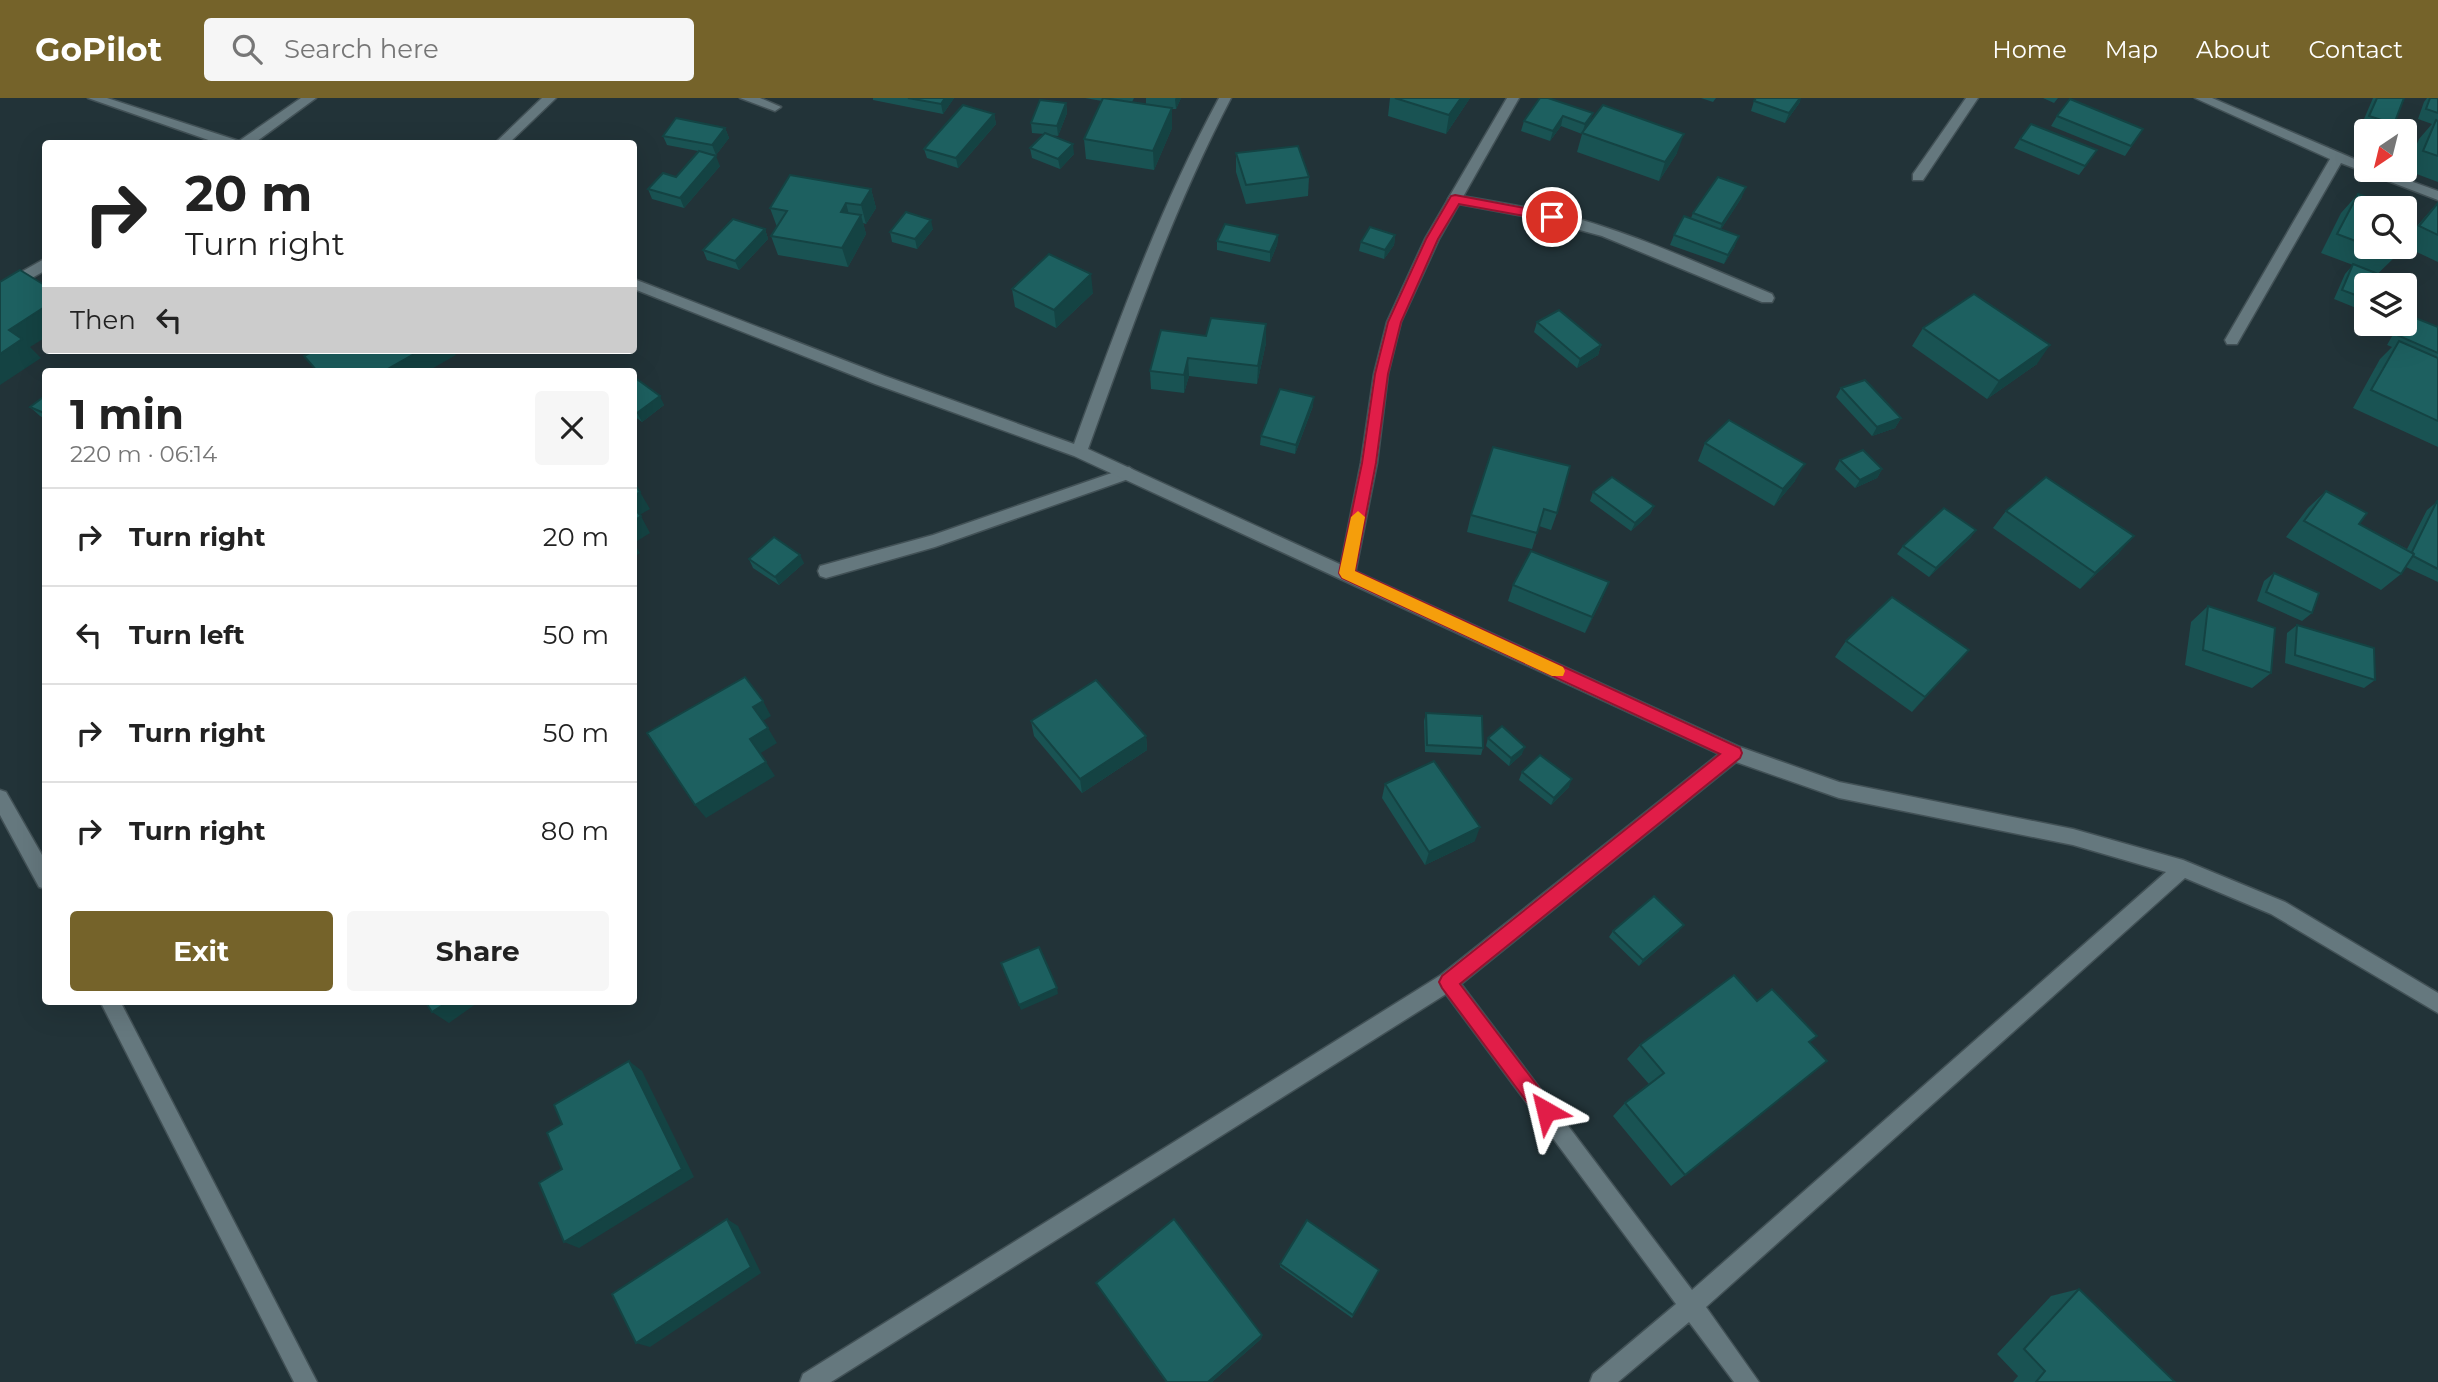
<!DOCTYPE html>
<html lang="en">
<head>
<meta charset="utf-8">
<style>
	:root { --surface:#fff; --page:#f6f6f6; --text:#222; --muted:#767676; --line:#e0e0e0; --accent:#75632a }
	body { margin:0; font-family:Montserrat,sans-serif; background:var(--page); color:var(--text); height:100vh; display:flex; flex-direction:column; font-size:26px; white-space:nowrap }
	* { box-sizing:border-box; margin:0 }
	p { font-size:23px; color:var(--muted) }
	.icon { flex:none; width:38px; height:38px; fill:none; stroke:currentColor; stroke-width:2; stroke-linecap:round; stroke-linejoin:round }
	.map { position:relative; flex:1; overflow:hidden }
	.sheet { position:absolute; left:42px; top:270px; width:595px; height:637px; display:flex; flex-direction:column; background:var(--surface); border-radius:7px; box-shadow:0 7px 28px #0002 }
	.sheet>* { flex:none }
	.banner { position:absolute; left:42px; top:42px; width:595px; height:214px; border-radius:7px; box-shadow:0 7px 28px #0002; background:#fff; color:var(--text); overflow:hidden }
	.needle { width:46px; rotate:215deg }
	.fabs { position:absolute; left:2354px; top:21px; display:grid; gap:14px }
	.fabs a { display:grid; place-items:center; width:63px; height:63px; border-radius:7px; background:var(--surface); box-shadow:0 7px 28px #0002; font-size:35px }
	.pin { position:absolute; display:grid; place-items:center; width:60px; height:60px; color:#fff; margin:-30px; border:4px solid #fff; border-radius:50%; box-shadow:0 2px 7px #0007 }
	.me { position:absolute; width:77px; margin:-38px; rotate:323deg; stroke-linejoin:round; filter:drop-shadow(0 0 5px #0008) }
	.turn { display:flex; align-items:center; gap:24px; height:147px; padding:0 28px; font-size:32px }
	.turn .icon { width:91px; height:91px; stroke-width:2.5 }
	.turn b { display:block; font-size:49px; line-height:60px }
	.then { display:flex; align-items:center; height:66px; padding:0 28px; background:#0003; gap:14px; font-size:26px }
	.round { display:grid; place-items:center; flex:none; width:74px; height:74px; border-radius:7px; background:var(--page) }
	.summary { display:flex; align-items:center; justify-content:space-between; height:119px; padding:0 28px }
	h1 { font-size:42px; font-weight:700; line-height:52px }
	.primary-button { display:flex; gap:14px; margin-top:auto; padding:14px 28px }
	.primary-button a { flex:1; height:80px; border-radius:7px; background:var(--accent); color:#fff; font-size:28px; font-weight:700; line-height:80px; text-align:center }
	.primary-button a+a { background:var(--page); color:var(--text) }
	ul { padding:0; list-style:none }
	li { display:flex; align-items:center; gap:21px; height:98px; padding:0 28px; border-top:2px solid var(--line) }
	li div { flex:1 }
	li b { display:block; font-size:26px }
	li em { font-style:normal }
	header { display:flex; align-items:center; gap:42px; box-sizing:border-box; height:98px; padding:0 35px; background:var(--accent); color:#fff }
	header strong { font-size:33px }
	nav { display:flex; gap:38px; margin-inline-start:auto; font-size:24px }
	.search { width:490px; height:63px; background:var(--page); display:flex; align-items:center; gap:18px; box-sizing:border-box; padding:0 24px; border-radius:7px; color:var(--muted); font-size:26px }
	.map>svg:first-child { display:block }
</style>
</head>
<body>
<header>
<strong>GoPilot</strong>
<div class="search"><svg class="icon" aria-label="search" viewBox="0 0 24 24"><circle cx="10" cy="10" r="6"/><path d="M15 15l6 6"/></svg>Search here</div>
<nav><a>Home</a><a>Map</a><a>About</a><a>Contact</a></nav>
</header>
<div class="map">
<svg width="2438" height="1284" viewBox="0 0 2438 1284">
	<rect width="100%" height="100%" fill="#223338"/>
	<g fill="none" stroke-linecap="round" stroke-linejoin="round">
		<defs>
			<g id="service">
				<path d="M542,0h14l-48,46h-14z"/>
				<path d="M740,0h20l21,9 -6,4z"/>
				<path d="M1455,97c42,7 85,14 127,25 65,19 127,48 190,74l2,4 -2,4h-10l-160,-66 -63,-17 -80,-15 -20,35 -38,83 -13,52 -11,89 -22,111 -2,5h-12l-2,-5 22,-111 13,-89 13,-52 38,-83 25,-43z"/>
				<path d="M1129,369l8,6 -3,4 -199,70 -109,31 -6,-2 -2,-5 2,-5 113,-31z"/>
			</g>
			<g id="minor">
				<path d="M88,0h19l132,43 62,-43h15l-63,46h-33z"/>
				<path d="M1219,0h12c-59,113 -100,232 -143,351l652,298 99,35 234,47 110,31 102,42 153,91v20l-167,-99 -86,-36 -479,429 53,75h-25l-45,-60 -71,60h-28l3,-8 83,-70 -230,-310 -615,388h-31l3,-8 638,-399 278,-221 -645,-298 -199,-72 -241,-95v-10l251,97 189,68c43,-118 85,-235 145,-346zM1736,664l103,36 234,47 93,27 -474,418 -231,-306z"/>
				<path d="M1507,0h12l-59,104h-10l-2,-3z"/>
				<path d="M1966,0h12l-55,82h-10v-6z"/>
				<path d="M2195,0h17l154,66v6h14l58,21v9l-97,-37 -104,181h-10l-2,-4 105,-181z"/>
				<path d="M46,160v12l-46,26v-12z"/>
				<path d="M0,692l6,2 40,70v27l-7,-2 -39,-72z"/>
				<path d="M100,903h20l197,381h-23z"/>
			</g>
		</defs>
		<use href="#service" stroke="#425156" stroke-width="3"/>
		<use href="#minor" stroke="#425156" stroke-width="3"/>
		<use href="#service" fill="#65787e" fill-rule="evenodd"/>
		<use href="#minor" fill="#65787e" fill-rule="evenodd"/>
	</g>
	<g fill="#195353">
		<path d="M873,0h81l-11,16 -70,-14z"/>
		<path d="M1085,0h49l-2,4 14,2v-6h35l-5,11h-4v19l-18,42 -68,-11 -2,-20 18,-38z"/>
		<path d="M1390,0h80l-24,36 -58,-18z"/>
		<path d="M1540,0l51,24 86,31 -18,28 -82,-29 5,-18 -21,-8 -11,15 -29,-10 3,-10z"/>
		<path d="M1701,0h15l-3,4z"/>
		<path d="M2043,0h15l-4,5z"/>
		<path d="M2373,0h29l-8,26 -6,7h-11l-16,-5z"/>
		<path d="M2427,0h11v84l-32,-12 13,-31 13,-15 -14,-5 6,-17z"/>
		<path d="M1754,3l46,1 -15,21 -34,-12z"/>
		<path d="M1066,5l1,10 -9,23 -8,-1 24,19 -14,15 -28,-11 -2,-10 14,-14 -12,-1 -1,-10z"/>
		<path d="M994,16l2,10 -38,44 -31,-10 -3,-9z"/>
		<path d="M2057,18l86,13 -18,27 -74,-30z"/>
		<path d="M725,30l4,10 -13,17 -13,-3 17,14 -36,42 -32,-9 -4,-10 28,-12 22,-26 -31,-6 -4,-9z"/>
		<path d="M2020,41l70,21 -11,15 -65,-27z"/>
		<path d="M1236,55l73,24 -1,19 -62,8 -10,-32z"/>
		<path d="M871,91l5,19 -10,16 -3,-1 3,11 -18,33 -70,-12 -7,-19 6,-9 -7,-19z"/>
		<path d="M2358,96l8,14v39h33l-4,10 -29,28v27l-32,-13 11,-25 8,-9 -32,-12 20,-40z"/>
		<path d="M1742,99l-21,32 14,17 -11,18 -54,-19 4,-10 17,-17 2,-5z"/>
		<path d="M2438,104v60l-34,-16v-5z"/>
		<path d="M765,131l3,10 -29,31 -32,-10 -4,-10z"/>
		<path d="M933,131l-16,20 -25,-7 -2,-10z"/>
		<path d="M1278,137l-1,10 -7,17 -53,-12v-9z"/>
		<path d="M1395,137l-1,10 -10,14 -25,-8 2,-9z"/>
		<path d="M1012,191l81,4 -37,35 -41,-21z"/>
		<path d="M2408,217l30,12v120l-85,-39 27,-49 12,-12 -5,-2 12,-21h5v-6z"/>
		<path d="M1537,224l64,23 -3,10 -21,13 -43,-36z"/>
		<path d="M1266,226v19l-9,41 -68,-8 -5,17 -33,-4 -1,-18 56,-35z"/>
		<path d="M1923,230l114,36 -50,35 -75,-53z"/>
		<path d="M634,279l30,28 -22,17 -8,-6z"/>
		<path d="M1841,290l60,30 -6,10 -23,8 -36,-39z"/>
		<path d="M46,297v24l-6,-3 -10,-9z"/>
		<path d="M1313,308l-18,48 -35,-9 1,-9z"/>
		<path d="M1705,345l90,38 -21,25 -76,-45z"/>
		<path d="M1493,349l64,66 -6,17 -12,-4 -7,23 -65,-17 4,-17z"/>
		<path d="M1840,362l42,9 -5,9 -22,10 -20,-19z"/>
		<path d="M2326,393l33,33 48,25 20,-39 11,-9v81l-32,-15 -5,7 -20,16 -95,-53 22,-29z"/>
		<path d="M1593,394l61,14 -4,8 -19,17 -41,-30z"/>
		<path d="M2006,413l113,42 -39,36 -87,-61z"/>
		<path d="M1976,432l-6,8 -41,39 -32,-23 6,-8z"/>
		<path d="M749,461l55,4 -25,22 -26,-17z"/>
		<path d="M2274,475l38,40 -10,8 -45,-20 7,-20z"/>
		<path d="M1513,487l89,14 -17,34 -77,-32z"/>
		<path d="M2208,508l63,67 -19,15 -67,-23 6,-43z"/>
		<path d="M2297,527l78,55 -11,8 -79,-25 2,-30z"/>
		<path d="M1846,543l123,9 -57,62 -77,-55z"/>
		<path d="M1426,615l57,35 -2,7 -56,-3 -1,-31z"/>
		<path d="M1031,623l115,15 1,14 -65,43 -48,-57z"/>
		<path d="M1488,640l34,16 -13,12 -23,-20z"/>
		<path d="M1522,674l47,15 -18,18 -32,-25z"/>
		<path d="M1385,686l90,57 -50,24 -43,-67z"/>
		<path d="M1613,833h66l-40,35 -30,-29z"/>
		<path d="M1757,903l-72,174 -14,11 -58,-70 12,-13 24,-19 -22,-25 13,-14z"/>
		<path d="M1280,1166l99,6 -27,48 -72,-51z"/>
		<path d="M1096,1185l166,52 -1,4 -49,43h-46z"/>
		<path d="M2079,1191l96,93h-162l5,-6 -21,-22 54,-58z"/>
	</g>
	<g fill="#144343">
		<path d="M945,0h9l-11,16 -2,-10z"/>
		<path d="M1176,0h5l-5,11 -1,-10z"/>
		<path d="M1461,0h9l-24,36 3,-19z"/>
		<path d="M1800,0h1l-1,4 -15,21 4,-10z"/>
		<path d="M1066,5l1,10 -9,23 -1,-10z"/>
		<path d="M1172,10v20l-18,42 -1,-19z"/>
		<path d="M1593,15l-3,10 -8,11 3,-10z"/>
		<path d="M994,16l2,10 -38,44 -2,-10z"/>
		<path d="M1563,18l-2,10 -11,15 3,-10z"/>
		<path d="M725,30l4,10 -13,17 -4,-10z"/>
		<path d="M1684,36l-7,19 -18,28 6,-19z"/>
		<path d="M1073,46l1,10 -14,15 -2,-10z"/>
		<path d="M716,58l4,10 -36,42 -4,-10z"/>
		<path d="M1746,89l-4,10 -24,37 4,-10z"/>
		<path d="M871,91l5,19 -10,16 -5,-19z"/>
		<path d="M846,105l5,19 -10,-10z"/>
		<path d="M861,117l5,19 -18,33 -6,-19z"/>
		<path d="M931,122l2,9 -16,20 -2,-10z"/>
		<path d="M765,131l3,10 -29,31 -4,-9z"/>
		<path d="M1278,137l-1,10 -7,17v-10z"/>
		<path d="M1395,137l-1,10 -10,14 1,-9z"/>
		<path d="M1739,138l-4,10 -11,18 4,-9z"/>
		<path d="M1091,176l2,19 -37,35 -2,-18z"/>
		<path d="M46,208v31l-16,10 11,11 -41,27v-31l9,-24z"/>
		<path d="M1266,226v19l-9,41 1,-18z"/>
		<path d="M1601,247l-3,10 -21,13 3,-9z"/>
		<path d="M2050,247l-13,19 -50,35 12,-18z"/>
		<path d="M421,252h31l4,5 -28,16h-44z"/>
		<path d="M1188,260l1,18 -5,17v-18z"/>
		<path d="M660,298l4,9 -22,17 -5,-9z"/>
		<path d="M1314,299l-1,9 -18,48 1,-9z"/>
		<path d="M1901,320l-6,10 -23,8 5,-9z"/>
		<path d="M1805,366l-10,17 -21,25 9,-17z"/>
		<path d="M1882,371l-5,9 -22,10 5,-8z"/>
		<path d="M640,394l10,17 -14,8 -2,-5v-16z"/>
		<path d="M1654,408l-4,8 -19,17 4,-8z"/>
		<path d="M641,418l9,17 -16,10 6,10 -6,4v-36z"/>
		<path d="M1976,432l-6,8 -41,39 7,-9z"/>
		<path d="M2134,438l-15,17 -39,36 15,-16z"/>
		<path d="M800,457l4,8 -25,22 -4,-8z"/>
		<path d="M1609,484l-7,17 -17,34 7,-16z"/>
		<path d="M1969,552l-13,15 -44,47 13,-15z"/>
		<path d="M763,603l8,15 -10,6 -8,-15z"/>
		<path d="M768,630l9,15 -18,11 -9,-15z"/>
		<path d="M1146,638l1,14 -65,43 -2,-14z"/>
		<path d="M1525,649l-3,7 -13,12 2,-8z"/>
		<path d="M766,664l9,14 -69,42 -11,-13z"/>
		<path d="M1572,681l-3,8 -18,18 3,-7z"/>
		<path d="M1480,729l-5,14 -50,24 4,-13z"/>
		<path d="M1684,827l-5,6 -40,35 4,-6z"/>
		<path d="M1057,890l1,6 -37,16 -2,-5z"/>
		<path d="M449,903h31l-31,22 -17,-11z"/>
		<path d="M629,963l13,10 52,106 -115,71 -15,-6z"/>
		<path d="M727,1121l11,7 23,47 -111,74 -14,-4z"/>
		<path d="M1262,1237l-1,4 -49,43h-4z"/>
	</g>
	<g fill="#1d6060" stroke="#144343" stroke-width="2">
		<path d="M908,0h37l-4,6z"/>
		<path d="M1103,0l69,10 -19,43 -69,-12z"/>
		<path d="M1395,0h66l-12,17z"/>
		<path d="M1540,0h8l45,15 -8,11 -22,-8 -10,15 -29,-10z"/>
		<path d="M1756,0h44l-11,15 -35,-12z"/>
		<path d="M2377,0h27l-10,26 -25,-8z"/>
		<path d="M2430,0h8v15l-12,-4z"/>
		<path d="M2070,1l73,30 -12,17 -74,-30z"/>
		<path d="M1040,2l26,3 -9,23 -26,-3z"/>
		<path d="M963,7l31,9 -38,44 -32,-9z"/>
		<path d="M1603,7l81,29 -19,28 -83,-29z"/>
		<path d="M676,20l49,10 -13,17 -49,-9z"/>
		<path d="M2436,22l2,1v35l-15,-5z"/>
		<path d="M2031,26l66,26 -12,16 -65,-27z"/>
		<path d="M1045,35l28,11 -15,15 -28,-11z"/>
		<path d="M1298,48l11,31 -63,8 -10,-32z"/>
		<path d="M699,53l17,5 -36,42 -32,-9 15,-16 13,4z"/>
		<path d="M790,77l81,14 -10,16 -15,-2 -5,9 20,3 -19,33 -71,-12 16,-25 -17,-3z"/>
		<path d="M1718,79l28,10 -24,37 -29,-11z"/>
		<path d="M2358,96l38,14h-30v37l-29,-11z"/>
		<path d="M2438,105v32l-19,-9z"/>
		<path d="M906,114l25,8 -16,19 -25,-7z"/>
		<path d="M2404,114l10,3 -10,21z"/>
		<path d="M1684,118l55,20 -11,19 -54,-20z"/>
		<path d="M733,121l32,10 -30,32 -32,-11z"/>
		<path d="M1225,126l53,11 -8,17 -53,-11z"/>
		<path d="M1370,129l25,8 -10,15 -24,-8z"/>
		<path d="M2370,149h29l-4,10z"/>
		<path d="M1049,156l42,20 -37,36 -42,-21z"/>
		<path d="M2353,166l48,19 -1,2h-34v14l-24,-9z"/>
		<path d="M20,172l26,16v20l-37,24 13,9 -22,15v-72z"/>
		<path d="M1974,196l76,51 -51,36 -76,-53z"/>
		<path d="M1559,212l42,35 -21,14 -43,-37z"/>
		<path d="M2408,217l30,12v26l-41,-18 6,-11h1v-3z"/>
		<path d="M1211,220l55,6 -8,42 -70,-8 -4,17 -34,-4 11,-41 45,6z"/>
		<path d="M2399,243l39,17v63l-67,-31z"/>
		<path d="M315,252h106l-37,21h-67l-13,-15z"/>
		<path d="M634,279l26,19 -23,17 -3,-3z"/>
		<path d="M1865,282l36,38 -24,9 -36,-39z"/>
		<path d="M1280,291l34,8 -18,48 -35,-9z"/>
		<path d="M46,297v19l-16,-7z"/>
		<path d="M1729,322l76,44 -22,25 -78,-46z"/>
		<path d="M1493,349l77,19 -13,47 -13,-4 -7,24 -66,-18z"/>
		<path d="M1863,352l19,19 -22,11 -20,-20z"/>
		<path d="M1612,379l42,29 -19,17 -42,-31z"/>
		<path d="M2046,379l88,59 -39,37 -89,-62z"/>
		<path d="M634,385l6,9 -6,4z"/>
		<path d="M2326,393l41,22 -8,11 55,30 -13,20 -97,-53z"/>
		<path d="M2437,403h1v68l-25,-13 1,-2 -2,-2z"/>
		<path d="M634,410l7,8 -7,5z"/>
		<path d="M1944,410l32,22 -40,38 -33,-22z"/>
		<path d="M774,439l26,18 -25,22 -26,-18z"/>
		<path d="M1531,453l78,31 -17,35 -79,-32z"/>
		<path d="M2274,475l45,20 -7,20 -46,-21z"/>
		<path d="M1892,499l77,53 -44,47 -79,-56z"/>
		<path d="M2208,508l67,22 -4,45 -68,-23z"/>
		<path d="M2297,527l77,23 1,32 -80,-25z"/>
		<path d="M745,579l18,24 -10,6 15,21 -18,11 16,23 -71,43 -48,-72z"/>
		<path d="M1096,582l50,56 -66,43 -49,-58z"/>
		<path d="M1426,615l56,3 1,32 -56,-3z"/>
		<path d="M1502,628l23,21 -14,11 -23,-20z"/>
		<path d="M1540,657l32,24 -18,19 -32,-26z"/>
		<path d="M1434,663l46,66 -51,25 -44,-68z"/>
		<path d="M1654,798l30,29 -41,35 -30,-29z"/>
		<path d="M1039,849l18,41 -38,17 -18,-42z"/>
		<path d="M1734,877l23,26 15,-12 45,47 -8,6 18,19 -142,114 -60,-72 39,-30 -24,-28z"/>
		<path d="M425,903h24l-17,11z"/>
		<path d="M629,963l53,108 -118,73 -25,-59 23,-14 -15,-36 15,-9 -8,-19z"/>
		<path d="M727,1121l24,48 -115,76 -24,-49z"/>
		<path d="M1174,1121l88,116 -54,47h-41l-71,-99z"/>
		<path d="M1307,1122l72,50 -26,45 -73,-51z"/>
		<path d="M2079,1191l96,93h-139l9,-11 -21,-22z"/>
	</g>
	<path fill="#e11d48" stroke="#92132f" stroke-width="2" d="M1455,97l97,18 6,4 -6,4 -93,-17 -21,35 -37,83 -13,52 -12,89 -21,108 385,177 2,5 -2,5 -280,226 92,121 3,6 -3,7 -6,2 -7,-2 -97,-130 -3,-6 3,-6 278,-222 -378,-176 -3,-5 23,-110 13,-89 13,-52 38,-83 25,-43z"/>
	<path fill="#f59e0b" d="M1358,413l7,6 -10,54 208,96 2,4 -2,5h-11l-210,-98 -3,-5 12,-56z"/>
</svg>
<div class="fabs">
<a><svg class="needle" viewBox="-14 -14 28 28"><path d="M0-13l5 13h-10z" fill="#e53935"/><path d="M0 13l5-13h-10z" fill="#767676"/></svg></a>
<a><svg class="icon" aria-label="search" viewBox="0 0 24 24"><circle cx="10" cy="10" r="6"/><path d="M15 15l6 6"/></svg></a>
<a><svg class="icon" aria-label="layers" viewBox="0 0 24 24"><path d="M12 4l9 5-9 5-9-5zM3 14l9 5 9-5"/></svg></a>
</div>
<div class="pin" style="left:1552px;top:119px;background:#d93025"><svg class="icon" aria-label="arrive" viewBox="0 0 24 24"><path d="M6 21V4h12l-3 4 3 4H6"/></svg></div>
<svg class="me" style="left:1546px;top:1013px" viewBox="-20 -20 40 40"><path d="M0-17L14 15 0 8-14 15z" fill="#e11d48" stroke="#fff" stroke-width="4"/></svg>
<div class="banner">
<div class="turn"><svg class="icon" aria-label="right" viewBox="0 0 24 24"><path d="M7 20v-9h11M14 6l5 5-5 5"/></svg><div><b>20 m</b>Turn right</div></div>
<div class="then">Then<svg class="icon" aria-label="left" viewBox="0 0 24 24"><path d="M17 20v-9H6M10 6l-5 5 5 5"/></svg></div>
</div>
<section class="sheet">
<div class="summary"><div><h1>1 min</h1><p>220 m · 06:14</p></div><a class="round"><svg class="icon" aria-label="close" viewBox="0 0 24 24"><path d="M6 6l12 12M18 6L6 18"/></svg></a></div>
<ul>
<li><svg class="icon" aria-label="right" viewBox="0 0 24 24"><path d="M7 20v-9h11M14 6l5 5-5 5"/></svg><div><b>Turn right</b></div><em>20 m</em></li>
<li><svg class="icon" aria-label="left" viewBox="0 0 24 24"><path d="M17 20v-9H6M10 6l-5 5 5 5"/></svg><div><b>Turn left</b></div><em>50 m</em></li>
<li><svg class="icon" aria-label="right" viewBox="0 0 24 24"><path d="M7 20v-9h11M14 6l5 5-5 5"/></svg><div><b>Turn right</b></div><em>50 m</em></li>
<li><svg class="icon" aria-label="right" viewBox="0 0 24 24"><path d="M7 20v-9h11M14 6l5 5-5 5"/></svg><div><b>Turn right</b></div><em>80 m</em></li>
</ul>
<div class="primary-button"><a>Exit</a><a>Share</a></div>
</section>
</div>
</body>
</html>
